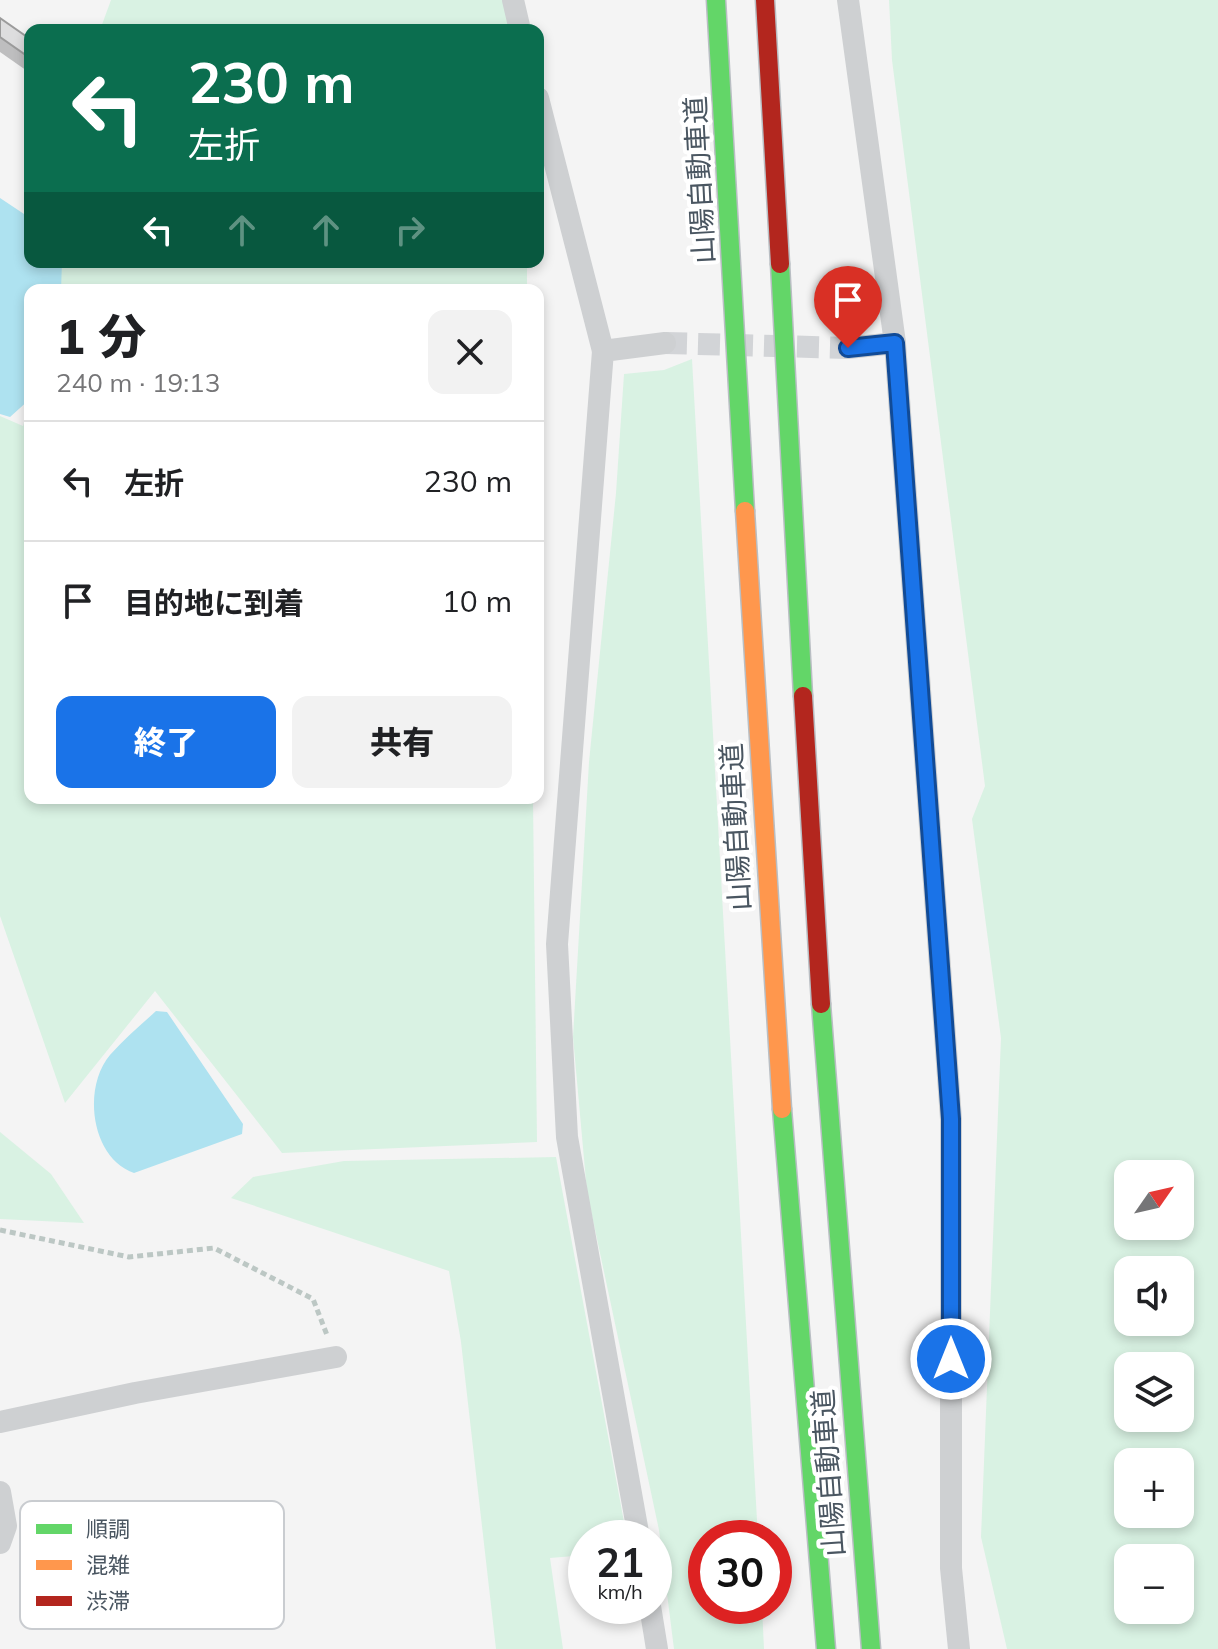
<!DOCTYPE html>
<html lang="ja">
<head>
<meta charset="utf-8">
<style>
	:root { --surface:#fff; --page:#f2f2f2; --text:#202124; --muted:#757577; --line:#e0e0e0; --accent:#1a73e8 }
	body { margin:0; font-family:Mulish,"Noto Sans JP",sans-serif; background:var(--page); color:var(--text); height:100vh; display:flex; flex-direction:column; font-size:30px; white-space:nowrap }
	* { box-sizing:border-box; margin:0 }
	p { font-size:26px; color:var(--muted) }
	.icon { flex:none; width:44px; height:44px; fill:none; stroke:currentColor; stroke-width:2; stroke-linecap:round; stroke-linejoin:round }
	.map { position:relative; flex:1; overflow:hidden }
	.drawer { position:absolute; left:24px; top:284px; width:520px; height:520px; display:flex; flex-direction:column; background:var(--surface); border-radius:16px; box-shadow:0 4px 12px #0003 }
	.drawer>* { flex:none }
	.hud { position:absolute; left:24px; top:24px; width:520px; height:244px; border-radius:16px; box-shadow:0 4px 12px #0003; background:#0b6e4f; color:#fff; overflow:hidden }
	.needle { width:52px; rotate:56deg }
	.fabs { position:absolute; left:1114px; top:1160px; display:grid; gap:16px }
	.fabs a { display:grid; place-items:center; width:80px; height:80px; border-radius:16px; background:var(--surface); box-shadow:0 4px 12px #0003; font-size:40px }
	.speed { position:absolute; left:568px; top:1520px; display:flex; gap:16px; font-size:40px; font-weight:700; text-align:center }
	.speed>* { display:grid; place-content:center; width:104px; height:104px; border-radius:50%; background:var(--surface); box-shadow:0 4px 12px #0003; line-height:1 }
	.speed small { font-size:20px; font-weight:400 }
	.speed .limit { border:12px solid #d22; background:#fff; color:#111 }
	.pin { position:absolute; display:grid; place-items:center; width:68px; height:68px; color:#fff; margin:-82px -34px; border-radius:50% 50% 50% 0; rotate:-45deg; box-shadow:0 0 8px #0007 }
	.pin .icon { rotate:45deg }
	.me { position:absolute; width:88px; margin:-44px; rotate:0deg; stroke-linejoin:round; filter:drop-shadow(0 0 6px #0008) }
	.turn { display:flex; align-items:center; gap:28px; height:168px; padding:0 32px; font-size:36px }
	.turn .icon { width:104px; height:104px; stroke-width:2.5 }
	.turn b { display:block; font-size:56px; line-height:68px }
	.lanes { display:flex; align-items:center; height:76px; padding:0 32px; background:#0003; justify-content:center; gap:40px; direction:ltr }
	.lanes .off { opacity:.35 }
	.round { display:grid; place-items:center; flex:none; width:84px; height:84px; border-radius:16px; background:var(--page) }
	.overview { display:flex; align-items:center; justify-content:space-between; height:136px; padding:0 32px }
	h1 { font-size:48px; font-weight:800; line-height:60px }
	.action { display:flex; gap:16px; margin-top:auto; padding:16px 32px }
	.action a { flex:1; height:92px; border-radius:16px; background:var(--accent); color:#fff; font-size:32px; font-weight:800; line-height:92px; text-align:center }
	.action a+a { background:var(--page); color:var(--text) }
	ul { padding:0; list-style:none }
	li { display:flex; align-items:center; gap:24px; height:120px; padding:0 32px; border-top:2px solid var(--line) }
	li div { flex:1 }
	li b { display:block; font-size:30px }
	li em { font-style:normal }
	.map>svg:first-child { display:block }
</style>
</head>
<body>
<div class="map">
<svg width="1218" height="1649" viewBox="0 0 1218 1649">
	<rect width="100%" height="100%" fill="#f4f4f4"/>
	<g fill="#d9f2e3" fill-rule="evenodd">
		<path d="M111,0h412l1,30h-424z"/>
		<path d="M889,0h329v1649h-211l-26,-112 20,-499 -29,-219 13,-33 -93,-726zM1128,1174h52v52h-52zM1128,1270h52v52h-52zM1180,1366v52h-52v-52zM1180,1462v52h-52v-52zM1128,1558h52v52h-52z"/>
		<path d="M57,262h470v28h-468z"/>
		<path d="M692,359l66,1179h-52v68h56l2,43h-90l-15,-119 -72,-338 -14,-155 16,-275 27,-269 8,-119 40,-4z"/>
		<path d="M30,404v394h503l4,344 -255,11 -127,-162 -90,112 -65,-187v-500l23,10z"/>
		<path d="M0,1132l51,42 33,49 -84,-4z"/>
		<path d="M556,1157l71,381h-41v17l-36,3 13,91h-67l-35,-307 -12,-71 -218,-73 22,-21 91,-16z"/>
	</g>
	<g fill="#aee2f0">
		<path d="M0,198l30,20v44h32l-1,28h-31v109l-20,18 -10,-3z"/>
		<path d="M156,1011l11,1 76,112 -1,10 -108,39c-43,-15 -52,-85 -24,-118 14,-16 31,-30 46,-44z"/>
	</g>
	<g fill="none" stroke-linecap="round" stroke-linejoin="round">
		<path stroke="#d2d4d7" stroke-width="22" stroke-dasharray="22 11" stroke-linecap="butt" d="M665,343l183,5"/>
		<defs>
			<g id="fast">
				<path d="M716,0l29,511"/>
				<path d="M780,264l23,432"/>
				<path d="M821,1004l50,645"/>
				<path d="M782,1109l44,540"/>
			</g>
			<path id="slow" d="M745,511l37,598"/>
			<g id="jam">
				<path d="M765,0l15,264"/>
				<path d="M803,696l18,308"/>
			</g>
		</defs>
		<use href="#fast" stroke="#b9bec3" stroke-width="21"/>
		<use href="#slow" stroke="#b9bec3" stroke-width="21"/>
		<use href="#jam" stroke="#b9bec3" stroke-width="21"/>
		<path stroke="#bcc7c4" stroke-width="5" stroke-dasharray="6 4" stroke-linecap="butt" d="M0,1230l129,27 85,-9 99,51 14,36"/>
		<g stroke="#ced0d2" stroke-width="22">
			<path d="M513,0l7,30"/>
			<path d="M848,0l47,343 56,776v449l8,81"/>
			<path d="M538,98l65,253"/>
			<path d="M848,348l47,-5"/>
			<path d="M0,1422l135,-29 201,-36"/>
			<path d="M0,1492l6,34 -6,17"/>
			<path d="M639,1538l-72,-401 -10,-193 46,-593 62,-8"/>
			<path d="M650,1606l7,43"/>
		</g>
		<use href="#fast" stroke="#63d668" stroke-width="18"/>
		<use href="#slow" stroke="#ff974d" stroke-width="18"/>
		<use href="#jam" stroke="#b3261e" stroke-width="18"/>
	</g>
	<path fill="#bebebf" d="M0,18l30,21v34l-30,-21z"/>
	<path fill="#ddddde" stroke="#9b9b9b" stroke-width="2" d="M0,18l30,21v19l-30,-21z"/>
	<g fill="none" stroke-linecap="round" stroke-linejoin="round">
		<defs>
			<path id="route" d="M848,348l47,-5 56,776v240"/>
		</defs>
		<use href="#route" stroke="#114b97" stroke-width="20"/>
		<use href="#route" stroke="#1a73e8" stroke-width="14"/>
	</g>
	<g text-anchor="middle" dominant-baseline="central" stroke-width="8" stroke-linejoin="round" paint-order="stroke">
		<g font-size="28" fill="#4a5661" stroke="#fff">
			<text transform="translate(699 180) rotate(-93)">山陽自動車道</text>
			<text transform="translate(735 827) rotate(-93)">山陽自動車道</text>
			<text transform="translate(828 1473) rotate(-94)">山陽自動車道</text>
		</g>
	</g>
	<rect x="20" y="1501" width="264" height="128" rx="12" fill="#fff" stroke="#c9ccd0" stroke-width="2"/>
	<rect x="36" y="1524" width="36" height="10" fill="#63d668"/>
	<rect x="36" y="1560" width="36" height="10" fill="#ff974d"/>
	<rect x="36" y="1596" width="36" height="10" fill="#b3261e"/>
	<g font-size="22" fill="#4a5661">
		<text x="86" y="1537">順調</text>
		<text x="86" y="1573">混雑</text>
		<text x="86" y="1609">渋滞</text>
	</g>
</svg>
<div class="fabs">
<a><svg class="needle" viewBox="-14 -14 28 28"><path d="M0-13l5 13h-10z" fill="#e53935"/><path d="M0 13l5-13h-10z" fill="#757577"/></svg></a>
<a><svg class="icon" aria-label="sound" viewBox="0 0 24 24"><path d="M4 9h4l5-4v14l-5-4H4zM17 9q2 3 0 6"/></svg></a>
<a><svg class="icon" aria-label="layers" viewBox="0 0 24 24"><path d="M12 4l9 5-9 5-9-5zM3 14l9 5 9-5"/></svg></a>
<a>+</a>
<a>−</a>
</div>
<div class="speed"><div>21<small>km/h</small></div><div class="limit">30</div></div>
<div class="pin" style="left:848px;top:348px;background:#d93025"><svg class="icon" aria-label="arrive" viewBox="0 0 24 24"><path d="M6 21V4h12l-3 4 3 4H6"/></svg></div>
<svg class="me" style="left:951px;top:1359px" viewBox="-20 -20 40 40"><circle r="17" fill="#1a73e8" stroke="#fff" stroke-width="3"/><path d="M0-11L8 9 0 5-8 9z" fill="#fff"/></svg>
<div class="hud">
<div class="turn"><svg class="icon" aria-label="left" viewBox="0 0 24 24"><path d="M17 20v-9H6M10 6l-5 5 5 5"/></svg><div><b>230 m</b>左折</div></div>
<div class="lanes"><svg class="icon" aria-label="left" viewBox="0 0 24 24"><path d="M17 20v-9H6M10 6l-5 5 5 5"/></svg><svg class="icon off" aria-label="ahead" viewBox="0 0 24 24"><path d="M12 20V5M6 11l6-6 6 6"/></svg><svg class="icon off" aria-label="ahead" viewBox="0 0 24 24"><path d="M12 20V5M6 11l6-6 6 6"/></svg><svg class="icon off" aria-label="right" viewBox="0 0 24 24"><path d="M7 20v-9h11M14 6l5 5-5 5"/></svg></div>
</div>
<section class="drawer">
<div class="overview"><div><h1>1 分</h1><p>240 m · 19:13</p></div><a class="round"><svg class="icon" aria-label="close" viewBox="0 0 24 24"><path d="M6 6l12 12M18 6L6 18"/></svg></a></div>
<ul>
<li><svg class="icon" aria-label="left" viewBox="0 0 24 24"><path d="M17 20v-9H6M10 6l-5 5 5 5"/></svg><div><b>左折</b></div><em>230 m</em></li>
<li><svg class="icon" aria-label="arrive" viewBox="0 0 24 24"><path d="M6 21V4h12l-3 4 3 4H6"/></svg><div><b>目的地に到着</b></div><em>10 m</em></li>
</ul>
<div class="action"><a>終了</a><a>共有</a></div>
</section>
</div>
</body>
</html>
